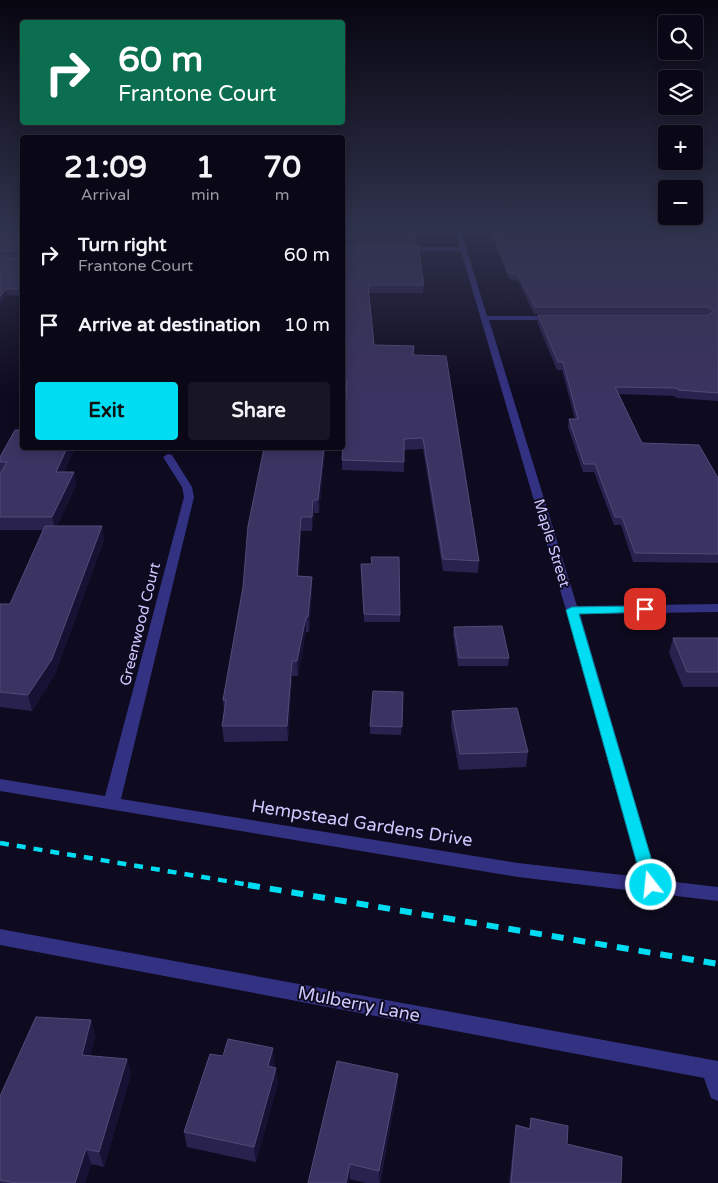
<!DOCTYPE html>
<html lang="en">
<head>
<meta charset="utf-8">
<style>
	:root { --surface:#0a0817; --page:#181624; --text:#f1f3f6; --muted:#999aa1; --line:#2a2936; --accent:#00ddf3 }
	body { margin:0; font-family:"Varela Round",sans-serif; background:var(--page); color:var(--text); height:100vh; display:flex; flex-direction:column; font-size:19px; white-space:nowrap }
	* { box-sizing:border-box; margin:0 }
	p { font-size:16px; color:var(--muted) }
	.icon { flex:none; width:28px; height:28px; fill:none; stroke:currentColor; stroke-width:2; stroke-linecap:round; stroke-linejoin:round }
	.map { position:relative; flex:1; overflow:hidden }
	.drawer { position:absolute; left:20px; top:135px; width:325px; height:315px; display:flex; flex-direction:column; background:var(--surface); border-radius:5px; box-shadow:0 2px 12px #0003,0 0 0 1px var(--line) }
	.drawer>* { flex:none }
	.top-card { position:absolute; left:20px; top:20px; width:325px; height:105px; border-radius:5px; box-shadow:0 2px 12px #0003,0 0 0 1px var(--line); background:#0b6e4f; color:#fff; overflow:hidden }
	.tools { position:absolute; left:658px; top:15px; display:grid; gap:10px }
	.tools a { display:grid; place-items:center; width:45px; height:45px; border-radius:5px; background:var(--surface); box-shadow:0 2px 12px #0003,0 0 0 1px var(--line); font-size:25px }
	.pin { position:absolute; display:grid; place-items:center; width:42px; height:42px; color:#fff; margin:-21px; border-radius:10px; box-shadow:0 2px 8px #0006 }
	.me { position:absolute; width:55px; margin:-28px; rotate:344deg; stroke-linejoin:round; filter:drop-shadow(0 0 4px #0008) }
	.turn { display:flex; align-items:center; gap:18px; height:105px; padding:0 15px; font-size:22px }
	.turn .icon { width:65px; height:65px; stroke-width:2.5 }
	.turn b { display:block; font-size:35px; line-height:42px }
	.eta { display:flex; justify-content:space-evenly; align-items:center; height:85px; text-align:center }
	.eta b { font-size:30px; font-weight:700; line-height:35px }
	.cta { display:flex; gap:10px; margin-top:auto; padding:10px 15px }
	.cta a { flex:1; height:58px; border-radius:5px; background:var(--accent); color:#111; font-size:20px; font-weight:700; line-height:58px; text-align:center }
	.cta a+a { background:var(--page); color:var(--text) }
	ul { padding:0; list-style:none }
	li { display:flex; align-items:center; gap:15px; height:70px; padding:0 15px }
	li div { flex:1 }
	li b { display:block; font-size:19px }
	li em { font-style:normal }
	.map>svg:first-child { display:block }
</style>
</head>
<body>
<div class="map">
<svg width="718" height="1183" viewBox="0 0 718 1183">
	<rect width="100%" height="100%" fill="#0e0a1f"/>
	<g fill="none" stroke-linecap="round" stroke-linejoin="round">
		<g fill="#333182" fill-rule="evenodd">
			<path d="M455,231h6l26,85h67l4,2 -4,2h-65l88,286 141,-2v8l-138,2 78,266 60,7v14l-200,-24 -518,-86v-12l105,17 79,-299 -2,-10 -19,-30 5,-3 4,1 20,32 2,10 -73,302 397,64 122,14 -74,-267 -105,-359h-59l-3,-2 3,-2h58z"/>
			<path d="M0,929l718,132v40l-7,-3 -7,-20 -704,-133z"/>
		</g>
		<path stroke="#00ddf3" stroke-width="4.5" stroke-dasharray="9 8" stroke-linecap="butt" d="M0,843l256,43"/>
		<path stroke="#00ddf3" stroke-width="6" stroke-dasharray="12 10" stroke-linecap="butt" d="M248,885l470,79"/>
	</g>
	<g fill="#29224e">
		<path d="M0,231h22v65l-15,-1 -7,10v-48l21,2v-1l-21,-1z"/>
		<path d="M342,231l74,7v7l8,40 -1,8h-54l5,52 40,10 65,206 -1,12 -35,-2 -20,-122 -19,1v22l-62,-2v-10l4,-72h-4z"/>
		<path d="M494,231l224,3v167l-42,-3 -1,-2 -56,-2 23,49 76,35v85l-85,-1 -12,-37h-7l-20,-53h-11l-15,-45 1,-8h6l-13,-49h-5l-20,-48 1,-7h171l-2,-1h-173l-16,-33 -9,-2 -15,-37z"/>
		<path d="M325,451l-6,62h-5l-2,18h-11l-2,45 13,1v14l-3,41h-3l-8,44h-6l-4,65 -64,1 -2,-16 2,-14 -1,-12z"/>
		<path d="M0,457l65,15h9l2,13 -19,41h45l2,14 -49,134 -23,37 -32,-4v-103h10l33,-74h-43z"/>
		<path d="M361,564h10l29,51v7h-36z"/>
		<path d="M454,627l55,31 -1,8h-50l-5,-31z"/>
		<path d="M673,638h45v49h-35l-14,-34z"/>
		<path d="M403,692l-2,43 -31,-1v-8z"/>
		<path d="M452,711l76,41 -2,15 -67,3 -8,-44z"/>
		<path d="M91,1020l4,16 -5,20 37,3 4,15 -27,93 -13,-3 -6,19h-85v-87z"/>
		<path d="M223,1056l52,8 -1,3 4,16 -22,79 -69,-15 -3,-15z"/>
		<path d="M398,1074l-1,16 -17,93h-14l-16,-4 -42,4z"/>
		<path d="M531,1118l90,65h-112l5,-42 2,-16 13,3z"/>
	</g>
	<g fill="#171133">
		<path d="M6,289l1,6 -7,10v-8z"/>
		<path d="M67,448h8l-16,37 -3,-13z"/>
		<path d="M324,448h1v3l-6,62 -1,-13z"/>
		<path d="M74,472l2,13 -21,45 -3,-13z"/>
		<path d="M313,500l1,13 -2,18v-14z"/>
		<path d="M301,517v14l-3,60 -1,-15z"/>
		<path d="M102,526l2,14 -49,134 -23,37 -4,-16z"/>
		<path d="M312,577v14l-3,41 -1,-15z"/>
		<path d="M306,617v15l-8,44 -1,-15z"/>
		<path d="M292,661v15l-4,65 -1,-15z"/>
		<path d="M91,1020l4,16 -8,35 -5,-16z"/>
		<path d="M273,1048l2,16 -6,18 -1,-16z"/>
		<path d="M127,1059l4,15 -27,93 -5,-15z"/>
		<path d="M276,1068l2,15 -22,79 -2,-15z"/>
		<path d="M398,1074l-1,16 -18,93v-12z"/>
		<path d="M86,1149l5,15 -6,19h-10z"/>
		<path d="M350,1164v15l-1,4h-3z"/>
	</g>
	<g fill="#3b3361" stroke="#524b7a">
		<path d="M0,231h22v58h-16l-6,8v-40l21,2 1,-7 -22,-1z"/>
		<path d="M342,231h73l1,7h-74z"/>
		<path d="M494,231h218l6,3v159l-40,-3 -1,-2 -62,-1 27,56 57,2 19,33v76l-83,-1 -13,-36h-7l-20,-53h-11l-15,-45h9l-15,-57h-5l-20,-47h170l6,-4 -6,-4h-173l-17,-32 -9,-2 -15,-37h3z"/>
		<path d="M418,245l6,40h-56l6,60 40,1 -1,9 33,1 33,205 -36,-2 -20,-121 -19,1v23l-62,-2 5,-81h-5v-133z"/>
		<path d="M15,430h7v18h45l-11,24h18l-22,45h-52v-14l1,-1h-1v-28l7,-12h-7v-5z"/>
		<path d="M264,448h60l-6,52h-5l-1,17h-11l-4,59 15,1 -4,40h-2l-9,44h-5l-5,65h-65l4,-26h-3l20,-113 5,-61z"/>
		<path d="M45,526h57l-50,133 -24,36 -28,-3v-88h10z"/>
		<path d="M371,557h28l1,58 -36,-1 -3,-50h11z"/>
		<path d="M502,626l7,32h-50l-5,-31z"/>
		<path d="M673,638h45v34h-31z"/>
		<path d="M373,691l30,1 -1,35 -32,-1z"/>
		<path d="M517,708l11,44 -68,2 -8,-43z"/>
		<path d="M36,1017l55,3 -9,35 45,4 -28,93 -13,-3 -11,34h-59l-16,-3v-84z"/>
		<path d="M228,1039l45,9 -5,18 8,2 -22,79 -70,-15 26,-78 13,2z"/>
		<path d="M337,1061l61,13 -19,97 -29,-7 -4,19h-38z"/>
		<path d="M531,1118l37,8 -1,18 55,13 -1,26h-110l5,-58 14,4z"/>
	</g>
	<linearGradient id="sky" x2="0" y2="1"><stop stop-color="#080611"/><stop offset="0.58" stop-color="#30334d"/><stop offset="1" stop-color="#30334d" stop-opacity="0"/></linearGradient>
	<rect width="718" height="396" fill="url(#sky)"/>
	<path fill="#00ddf3" stroke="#00909e" d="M645,606l6,3 -2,3 -70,2 80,271 -3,5 -5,2 -6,-2 -2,-5 -77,-275 6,-3z"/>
	<g text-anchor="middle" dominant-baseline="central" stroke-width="4" stroke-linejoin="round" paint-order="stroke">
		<g font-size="15" fill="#cec8ff" stroke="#0e0a1f">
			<text transform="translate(552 543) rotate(73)">Maple Street</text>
			<text transform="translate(140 624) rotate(-76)">Greenwood Court</text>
		</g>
		<g font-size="18" fill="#cec8ff" stroke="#0e0a1f">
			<text transform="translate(362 823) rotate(9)">Hempstead Gardens Drive</text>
			<text transform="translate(359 1004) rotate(11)">Mulberry Lane</text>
		</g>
	</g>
</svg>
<div class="tools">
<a><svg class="icon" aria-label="search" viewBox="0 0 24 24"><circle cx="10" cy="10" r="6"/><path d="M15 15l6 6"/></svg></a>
<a><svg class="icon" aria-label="layers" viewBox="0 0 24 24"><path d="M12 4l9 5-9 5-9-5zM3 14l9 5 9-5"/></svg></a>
<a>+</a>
<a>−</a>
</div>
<div class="pin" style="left:645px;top:609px;background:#d93025"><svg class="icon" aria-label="arrive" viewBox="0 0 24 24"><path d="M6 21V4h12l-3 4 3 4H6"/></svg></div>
<svg class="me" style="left:651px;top:885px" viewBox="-20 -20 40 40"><circle r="17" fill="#00ddf3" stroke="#fff" stroke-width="3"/><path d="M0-11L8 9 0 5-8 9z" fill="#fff"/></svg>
<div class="top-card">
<div class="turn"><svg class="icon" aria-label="right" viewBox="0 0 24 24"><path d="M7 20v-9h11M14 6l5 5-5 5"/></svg><div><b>60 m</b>Frantone Court</div></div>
</div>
<section class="drawer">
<div class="eta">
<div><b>21:09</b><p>Arrival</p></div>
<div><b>1</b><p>min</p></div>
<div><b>70</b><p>m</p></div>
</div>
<ul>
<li><svg class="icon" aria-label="right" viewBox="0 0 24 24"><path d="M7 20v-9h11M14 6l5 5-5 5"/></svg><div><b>Turn right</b><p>Frantone Court</p></div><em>60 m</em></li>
<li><svg class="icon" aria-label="arrive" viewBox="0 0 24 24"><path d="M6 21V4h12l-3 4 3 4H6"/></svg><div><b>Arrive at destination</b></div><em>10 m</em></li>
</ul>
<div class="cta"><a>Exit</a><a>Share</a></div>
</section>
</div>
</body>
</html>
